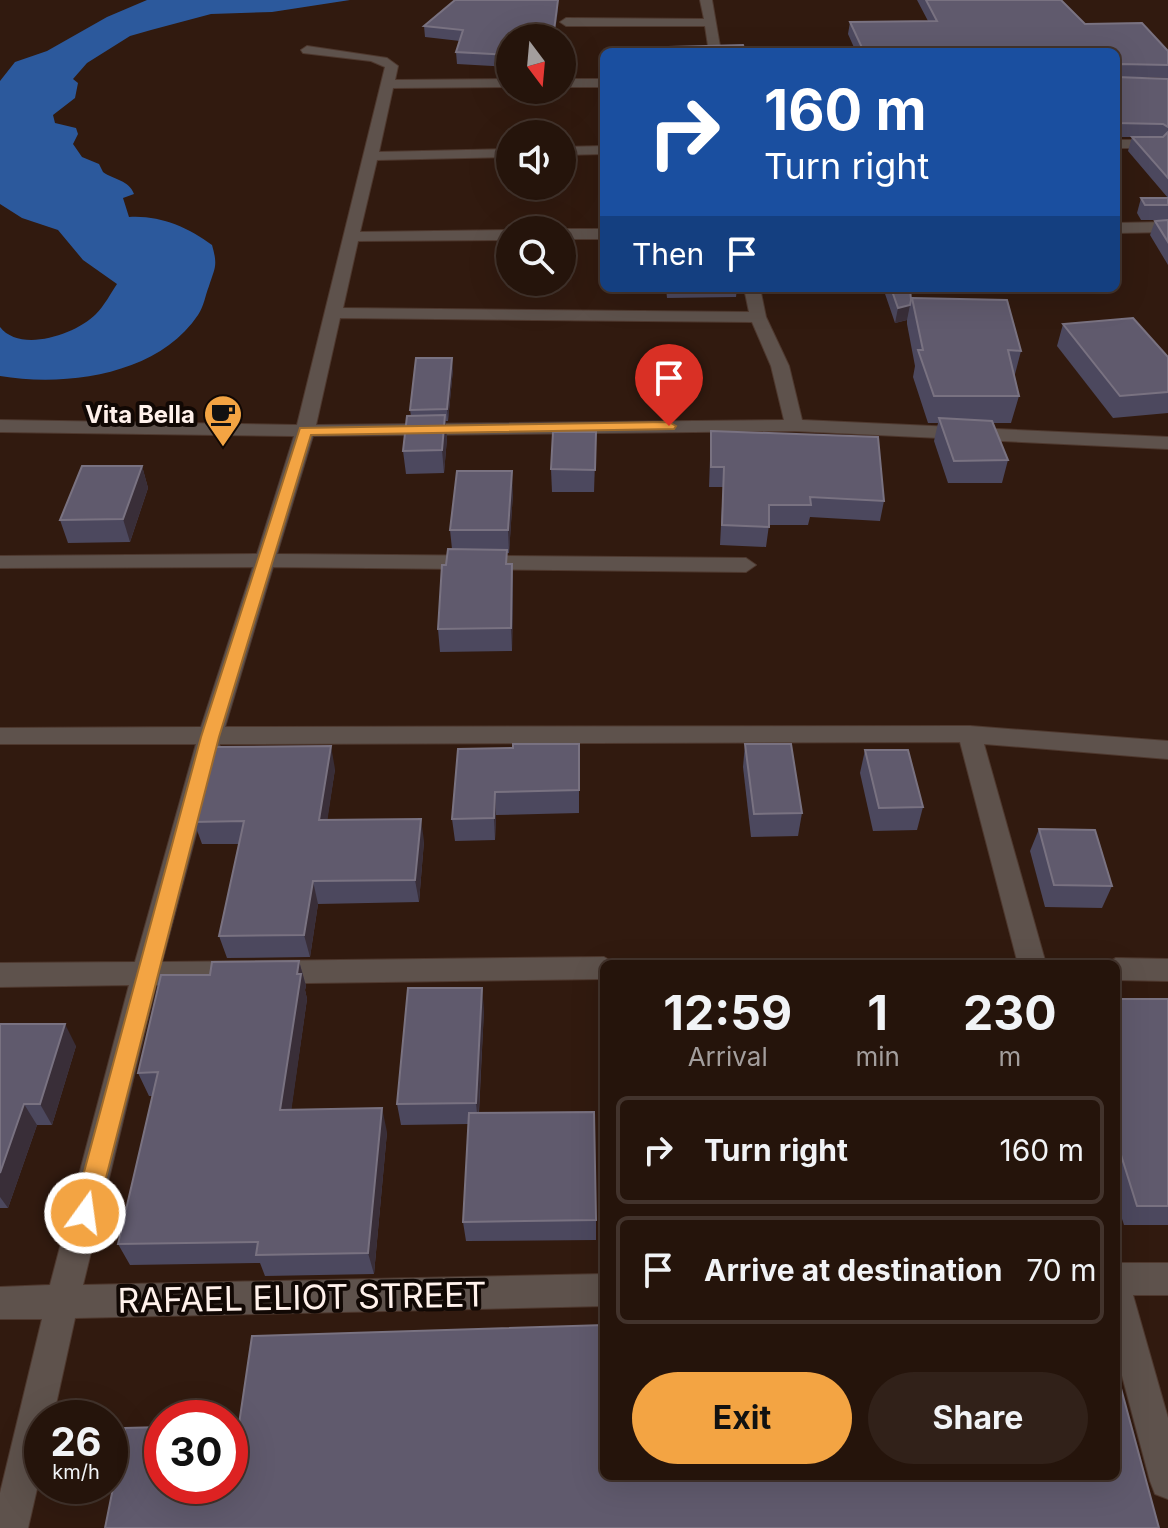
<!DOCTYPE html>
<html lang="en">
<head>
<meta charset="utf-8">
<style>
	:root { --surface:#25140b; --page:#312119; --text:#f1f3f6; --muted:#a39e9d; --line:#42332c; --accent:#f3a443 }
	body { margin:0; font-family:Inter,sans-serif; background:var(--page); color:var(--text); height:100vh; display:flex; flex-direction:column; font-size:30px; white-space:nowrap }
	* { box-sizing:border-box; margin:0 }
	p { font-size:26px; color:var(--muted) }
	.icon { flex:none; width:44px; height:44px; fill:none; stroke:currentColor; stroke-width:2; stroke-linecap:round; stroke-linejoin:round }
	.map { position:relative; flex:1; overflow:hidden }
	.side { position:absolute; left:600px; top:960px; width:520px; height:520px; display:flex; flex-direction:column; background:var(--surface); border-radius:12px; box-shadow:0 8px 32px #0002,0 0 0 2px var(--line) }
	.side>* { flex:none }
	.guide { position:absolute; left:600px; top:48px; width:520px; height:244px; border-radius:12px; box-shadow:0 8px 32px #0002,0 0 0 2px var(--line); background:#1a4fa0; color:#fff; overflow:hidden }
	.needle { width:52px; rotate:164deg }
	.controls { position:absolute; left:496px; top:24px; display:grid; gap:16px }
	.controls a { display:grid; place-items:center; width:80px; height:80px; border-radius:50%; background:var(--surface); box-shadow:0 8px 32px #0002,0 0 0 2px var(--line); font-size:40px }
	.speed { position:absolute; left:24px; top:1400px; display:flex; gap:16px; font-size:40px; font-weight:700; text-align:center }
	.speed>* { display:grid; place-content:center; width:104px; height:104px; border-radius:50%; background:var(--surface); box-shadow:0 8px 32px #0002,0 0 0 2px var(--line); line-height:1 }
	.speed small { font-size:20px; font-weight:400 }
	.speed .limit { border:12px solid #d22; background:#fff; color:#111 }
	.pin { position:absolute; display:grid; place-items:center; width:68px; height:68px; color:#fff; margin:-82px -34px; border-radius:50% 50% 50% 0; rotate:-45deg; box-shadow:0 0 8px #0007 }
	.pin .icon { rotate:45deg }
	.me { position:absolute; width:88px; margin:-44px; rotate:14deg; stroke-linejoin:round; filter:drop-shadow(0 0 6px #0008) }
	.turn { display:flex; align-items:center; gap:28px; height:168px; padding:0 32px; font-size:36px }
	.turn .icon { width:104px; height:104px; stroke-width:2.5 }
	.turn b { display:block; font-size:56px; line-height:68px }
	.then { display:flex; align-items:center; height:76px; padding:0 32px; background:#0003; gap:16px; font-size:30px }
	.eta { display:flex; justify-content:space-evenly; align-items:center; height:136px; text-align:center }
	.eta b { font-size:48px; font-weight:700; line-height:56px }
	.primary-button { display:flex; gap:16px; margin-top:auto; padding:16px 32px }
	.primary-button a { flex:1; height:92px; border-radius:48px; background:var(--accent); color:#111; font-size:32px; font-weight:700; line-height:92px; text-align:center }
	.primary-button a+a { background:var(--page); color:var(--text) }
	ul { padding:0; list-style:none }
	li { display:flex; align-items:center; gap:24px; height:108px; margin:0 16px 12px; padding:0 16px; border:4px solid var(--line); border-radius:12px }
	li div { flex:1 }
	li b { display:block; font-size:30px }
	li em { font-style:normal }
	.map>svg:first-child { display:block }
</style>
</head>
<body>
<div class="map">
<svg width="1168" height="1528" viewBox="0 0 1168 1528">
	<rect width="100%" height="100%" fill="#311a0f"/>
	<path fill="#2c599c" d="M147,0h203l-78,12 -61,2 -60,16 -21,6 -43,27 -14,16 5,4 -3,15 -22,17 2,8 21,5 2,6 -5,10 9,13 17,7 4,8c11,8 26,8 31,22l-11,4 6,19c30,-2 59,10 83,28 6,21 3,22 -3,41 -4,10 -5,20 -11,29 -40,60 -132,72 -198,61v-49c20,26 75,8 96,-13 8,-8 15,-21 21,-30l-34,-24 -25,-30 -36,-12 -22,-14v-123l15,-19 32,-11 60,-34z"/>
	<g fill="none" stroke-linecap="round" stroke-linejoin="round">
		<defs>
			<g id="street">
				<path d="M700,0h12l9,52h-12l-4,-26h-139l-6,-4 6,-4 138,1z"/>
				<path d="M307,46l80,12 11,8 -3,14 115,-1v8l-117,1 -14,64 131,-3v8l-133,3 -17,72 150,-2v10l-152,1 -15,67 406,4 -5,-24h16l6,29 23,49 13,54 366,17v12l-374,-18 -481,5 -36,118 469,4 10,7 -10,7 -473,-5 -48,160 745,-1 198,15v18l-184,-15 62,220h-28l-58,-222 -740,2 -58,218 442,-5 12,7h-12v15l-448,6 -73,300 521,-11v32l-529,12 -22,100h-11v49l-14,61h-28v-35l42,-174h-42v-32l50,-2 79,-300 -129,2v-24l135,-1 61,-218h-196v-16l201,-1 52,-160 -253,1v-12l257,-2 37,-118 -294,-4v-12l297,5 88,-358 -14,-6 -68,-8 -2,-3zM340,318l412,4 19,44 13,54 -468,5z"/>
				<rect x="562" y="79" width="42" height="8"/>
				<path d="M1116,140h41l7,4 -7,4h-41z"/>
				<path d="M604,146v8l-42,1v-8z"/>
				<path d="M1168,222v10l-52,1v-10z"/>
				<rect x="562" y="229" width="42" height="10"/>
				<path d="M1116,958l52,1v22l-52,-1v-16h-11z"/>
				<path d="M1116,1263h52v32h-35l35,123v81l-13,-5 -5,-13 -34,-128z"/>
			</g>
		</defs>
		<use href="#street" stroke="#4e382e" stroke-width="2"/>
		<use href="#street" fill="#5e524c" fill-rule="evenodd"/>
	</g>
	<g fill="#4c485e">
		<path d="M917,0h144l24,24 83,27v27l-46,-1 46,2v119l-40,-47 4,-14h9h-25v-85h-260l-8,-18 2,-12 78,-1z"/>
		<path d="M558,11l-48,27v29l-53,-3 -1,-12 4,-11 -35,-4 -1,-11z"/>
		<path d="M1141,198h27v22h-27l-4,-7z"/>
		<path d="M1168,220v45l-18,-30 5,-14z"/>
		<path d="M666,288h71l-1,9 -69,1z"/>
		<path d="M883,288h27l1,12 110,51 -7,27 5,18 -8,27h-18l15,37 -6,23h-54l-14,-42 4,-18h-10l-15,-46 2,-11 -8,-42v-4l-12,3z"/>
		<path d="M1063,324l105,33v56l-55,5 -56,-72z"/>
		<path d="M453,369l-5,52h-3l2,17 -3,35 -38,1 -3,-23 8,-35 -1,-6z"/>
		<path d="M711,431l173,70 -4,20 -70,-4 -2,8h-39l-3,22 -46,-2 3,-58h-14z"/>
		<path d="M596,432l-2,60h-42l-1,-23z"/>
		<path d="M142,466l6,22 -18,54 -62,1 -8,-23z"/>
		<path d="M513,493l-4,60h-2v11h5l1,23 -1,64 -72,1 -2,-23 14,-80 -2,-19z"/>
		<path d="M579,744v69l-83,2 -1,25 -40,1 -3,-22 61,-71z"/>
		<path d="M745,744l57,69 -4,23 -47,1 -8,-70z"/>
		<path d="M865,750l58,57 -6,23 -44,1 -13,-58z"/>
		<path d="M335,769l-8,51 97,21 -5,61 -101,2 -8,53 -83,1 -8,-22 20,-92h-37l-8,-22z"/>
		<path d="M1039,829l73,57 -10,22 -57,-1 -15,-56z"/>
		<path d="M299,961l7,25 -1,4 2,9 -16,111 96,22 -13,142 -109,2 -5,-13 -130,2 -12,-21 34,-148h-3l-11,-23 72,-98z"/>
		<path d="M1116,999h52v226h-44l-8,-25z"/>
		<path d="M484,1009l-5,104 117,107v20l-130,1 -3,-19 5,-98 -67,1 -4,-21z"/>
		<path d="M0,1024l76,22 -24,79h-15l-29,83h-8z"/>
	</g>
	<g fill="#392e38">
		<path d="M558,0v11l-4,27h-1z"/>
		<path d="M910,305l-3,15 -12,3 3,-15z"/>
		<path d="M452,358l1,11 -5,52 -1,-12z"/>
		<path d="M445,415l2,23 -3,35 -2,-23z"/>
		<path d="M142,466l6,22 -18,54 -7,-23z"/>
		<path d="M512,471l1,22 -4,60 -1,-23z"/>
		<path d="M512,564l1,23 -1,64 -1,-23z"/>
		<path d="M331,746l4,23 -11,74 -5,-23z"/>
		<path d="M495,792l1,23 -1,25 -1,-22z"/>
		<path d="M421,819l3,22 -5,61 -4,-22z"/>
		<path d="M313,881l5,23 -8,53 -6,-22z"/>
		<path d="M299,961l7,25 -1,4 2,9 -19,135 -8,-24z"/>
		<path d="M482,988l2,21 -6,115 -2,-21z"/>
		<path d="M65,1024l11,22 -24,79 -12,-21z"/>
		<path d="M24,1104l13,21 -29,83 -8,-11v-24z"/>
		<path d="M382,1108l5,24 -13,142 -6,-21z"/>
	</g>
	<g fill="#605a6d" stroke="#797281" stroke-width="2">
		<path d="M455,0h103l-5,38h-43v17l-54,-3 7,-22 -39,-4z"/>
		<path d="M926,0h135l24,24 57,-1 26,28v14l-48,-1 -3,3v10l51,2v48l-5,-3 -47,-1v-71h-252l-14,-30 87,-1z"/>
		<path d="M743,45l2,7h-112l-1,-4z"/>
		<path d="M1168,132v46l-36,-41h31z"/>
		<path d="M1141,198h27v7h-23z"/>
		<path d="M1168,220v22l-13,-21z"/>
		<path d="M891,288h19l1,12 -1,5 -12,3z"/>
		<path d="M912,298l95,2 14,51 -13,-1 11,46h-85l-16,-46h5z"/>
		<path d="M1133,318l35,39v35l-48,4 -57,-72z"/>
		<path d="M416,358h36l-5,51 -37,1z"/>
		<path d="M445,415l-3,35 -39,1 4,-35z"/>
		<path d="M939,418l53,3 16,39 -54,1z"/>
		<path d="M711,431l167,6 6,64 -74,-4 1,8h-42v22l-47,-2 2,-58h-13z"/>
		<path d="M553,432h43l-1,38 -44,-1z"/>
		<path d="M82,466h60l-19,53 -63,1z"/>
		<path d="M457,471h55l-4,59h-58z"/>
		<path d="M448,549l59,1 -1,14h6l-1,64 -73,1 4,-64h4z"/>
		<path d="M513,744h66v46l-84,2 -1,26 -42,1 6,-70 55,-1z"/>
		<path d="M745,744h46l11,69 -48,1z"/>
		<path d="M331,746l-12,74 102,-1 -6,61 -102,1 -9,54 -85,1 25,-115 -50,1 18,-75z"/>
		<path d="M865,750h43l15,57 -44,1z"/>
		<path d="M1039,829l56,1 17,56 -58,-1z"/>
		<path d="M299,961l-2,13h4l-21,136 102,-2 -14,145 -112,2 2,-13 -140,2 40,-172 -20,1 23,-98h49l2,-13z"/>
		<path d="M408,988h74l-6,115 -79,1z"/>
		<path d="M1116,999h52v207h-31l-21,-67z"/>
		<path d="M0,1024h65l-25,80h-16l-24,69z"/>
		<path d="M594,1112l2,108 -133,2 6,-109z"/>
		<path d="M604,1325v151h512v-106l43,158h-1054l20,-100 37,-1v59h68v-61l9,-1 13,-88z"/>
	</g>
	<path fill="#f3a443" stroke="#9e6b2c" stroke-width="2" d="M669,422l7,4 -2,3 -363,6 -92,302 -122,476 -4,8 -8,4 -9,-4 -3,-8 128,-476 99,-309z"/>
	<defs>
		<symbol id="cafe-pin" viewBox="-11 -11 22 30"><path d="M0 17L-7.5 6A9.5 9.5 0 1 1 7.5 6Z" fill="#f3a443" stroke="#110804"/><path d="M-5.5-4.5H6V0H3Q3 3.5 0 3.5H-2.5Q-5.5 3.5-5.5 0ZM3-3.2v2h1.7v-2ZM-6 4.5H4V6H-6Z" fill="#111"/></symbol>
	</defs>
	<g fill-rule="evenodd">
		<use href="#cafe-pin" x="201" y="392" width="44" height="60"/>
	</g>
	<g text-anchor="middle" dominant-baseline="central" stroke-width="8" stroke-linejoin="round" paint-order="stroke">
		<g font-size="24" font-weight="bold" fill="#fff1eb" stroke="#110804" text-anchor="end">
			<text x="195" y="414">Vita Bella</text>
		</g>
		<g font-size="34" fill="#fff1eb" stroke="#110804">
			<text transform="translate(302 1297) rotate(-1)">RAFAEL ELIOT STREET</text>
		</g>
	</g>
</svg>
<div class="controls">
<a><svg class="needle" viewBox="-14 -14 28 28"><path d="M0-13l5 13h-10z" fill="#e53935"/><path d="M0 13l5-13h-10z" fill="#a39e9d"/></svg></a>
<a><svg class="icon" aria-label="sound" viewBox="0 0 24 24"><path d="M4 9h4l5-4v14l-5-4H4zM17 9q2 3 0 6"/></svg></a>
<a><svg class="icon" aria-label="search" viewBox="0 0 24 24"><circle cx="10" cy="10" r="6"/><path d="M15 15l6 6"/></svg></a>
</div>
<div class="speed"><div>26<small>km/h</small></div><div class="limit">30</div></div>
<div class="pin" style="left:669px;top:426px;background:#d93025"><svg class="icon" aria-label="arrive" viewBox="0 0 24 24"><path d="M6 21V4h12l-3 4 3 4H6"/></svg></div>
<svg class="me" style="left:85px;top:1213px" viewBox="-20 -20 40 40"><circle r="17" fill="#f3a443" stroke="#fff" stroke-width="3"/><path d="M0-11L8 9 0 5-8 9z" fill="#fff"/></svg>
<div class="guide">
<div class="turn"><svg class="icon" aria-label="right" viewBox="0 0 24 24"><path d="M7 20v-9h11M14 6l5 5-5 5"/></svg><div><b>160 m</b>Turn right</div></div>
<div class="then">Then<svg class="icon" aria-label="arrive" viewBox="0 0 24 24"><path d="M6 21V4h12l-3 4 3 4H6"/></svg></div>
</div>
<section class="side">
<div class="eta">
<div><b>12:59</b><p>Arrival</p></div>
<div><b>1</b><p>min</p></div>
<div><b>230</b><p>m</p></div>
</div>
<ul>
<li><svg class="icon" aria-label="right" viewBox="0 0 24 24"><path d="M7 20v-9h11M14 6l5 5-5 5"/></svg><div><b>Turn right</b></div><em>160 m</em></li>
<li><svg class="icon" aria-label="arrive" viewBox="0 0 24 24"><path d="M6 21V4h12l-3 4 3 4H6"/></svg><div><b>Arrive at destination</b></div><em>70 m</em></li>
</ul>
<div class="primary-button"><a>Exit</a><a>Share</a></div>
</section>
</div>
</body>
</html>
